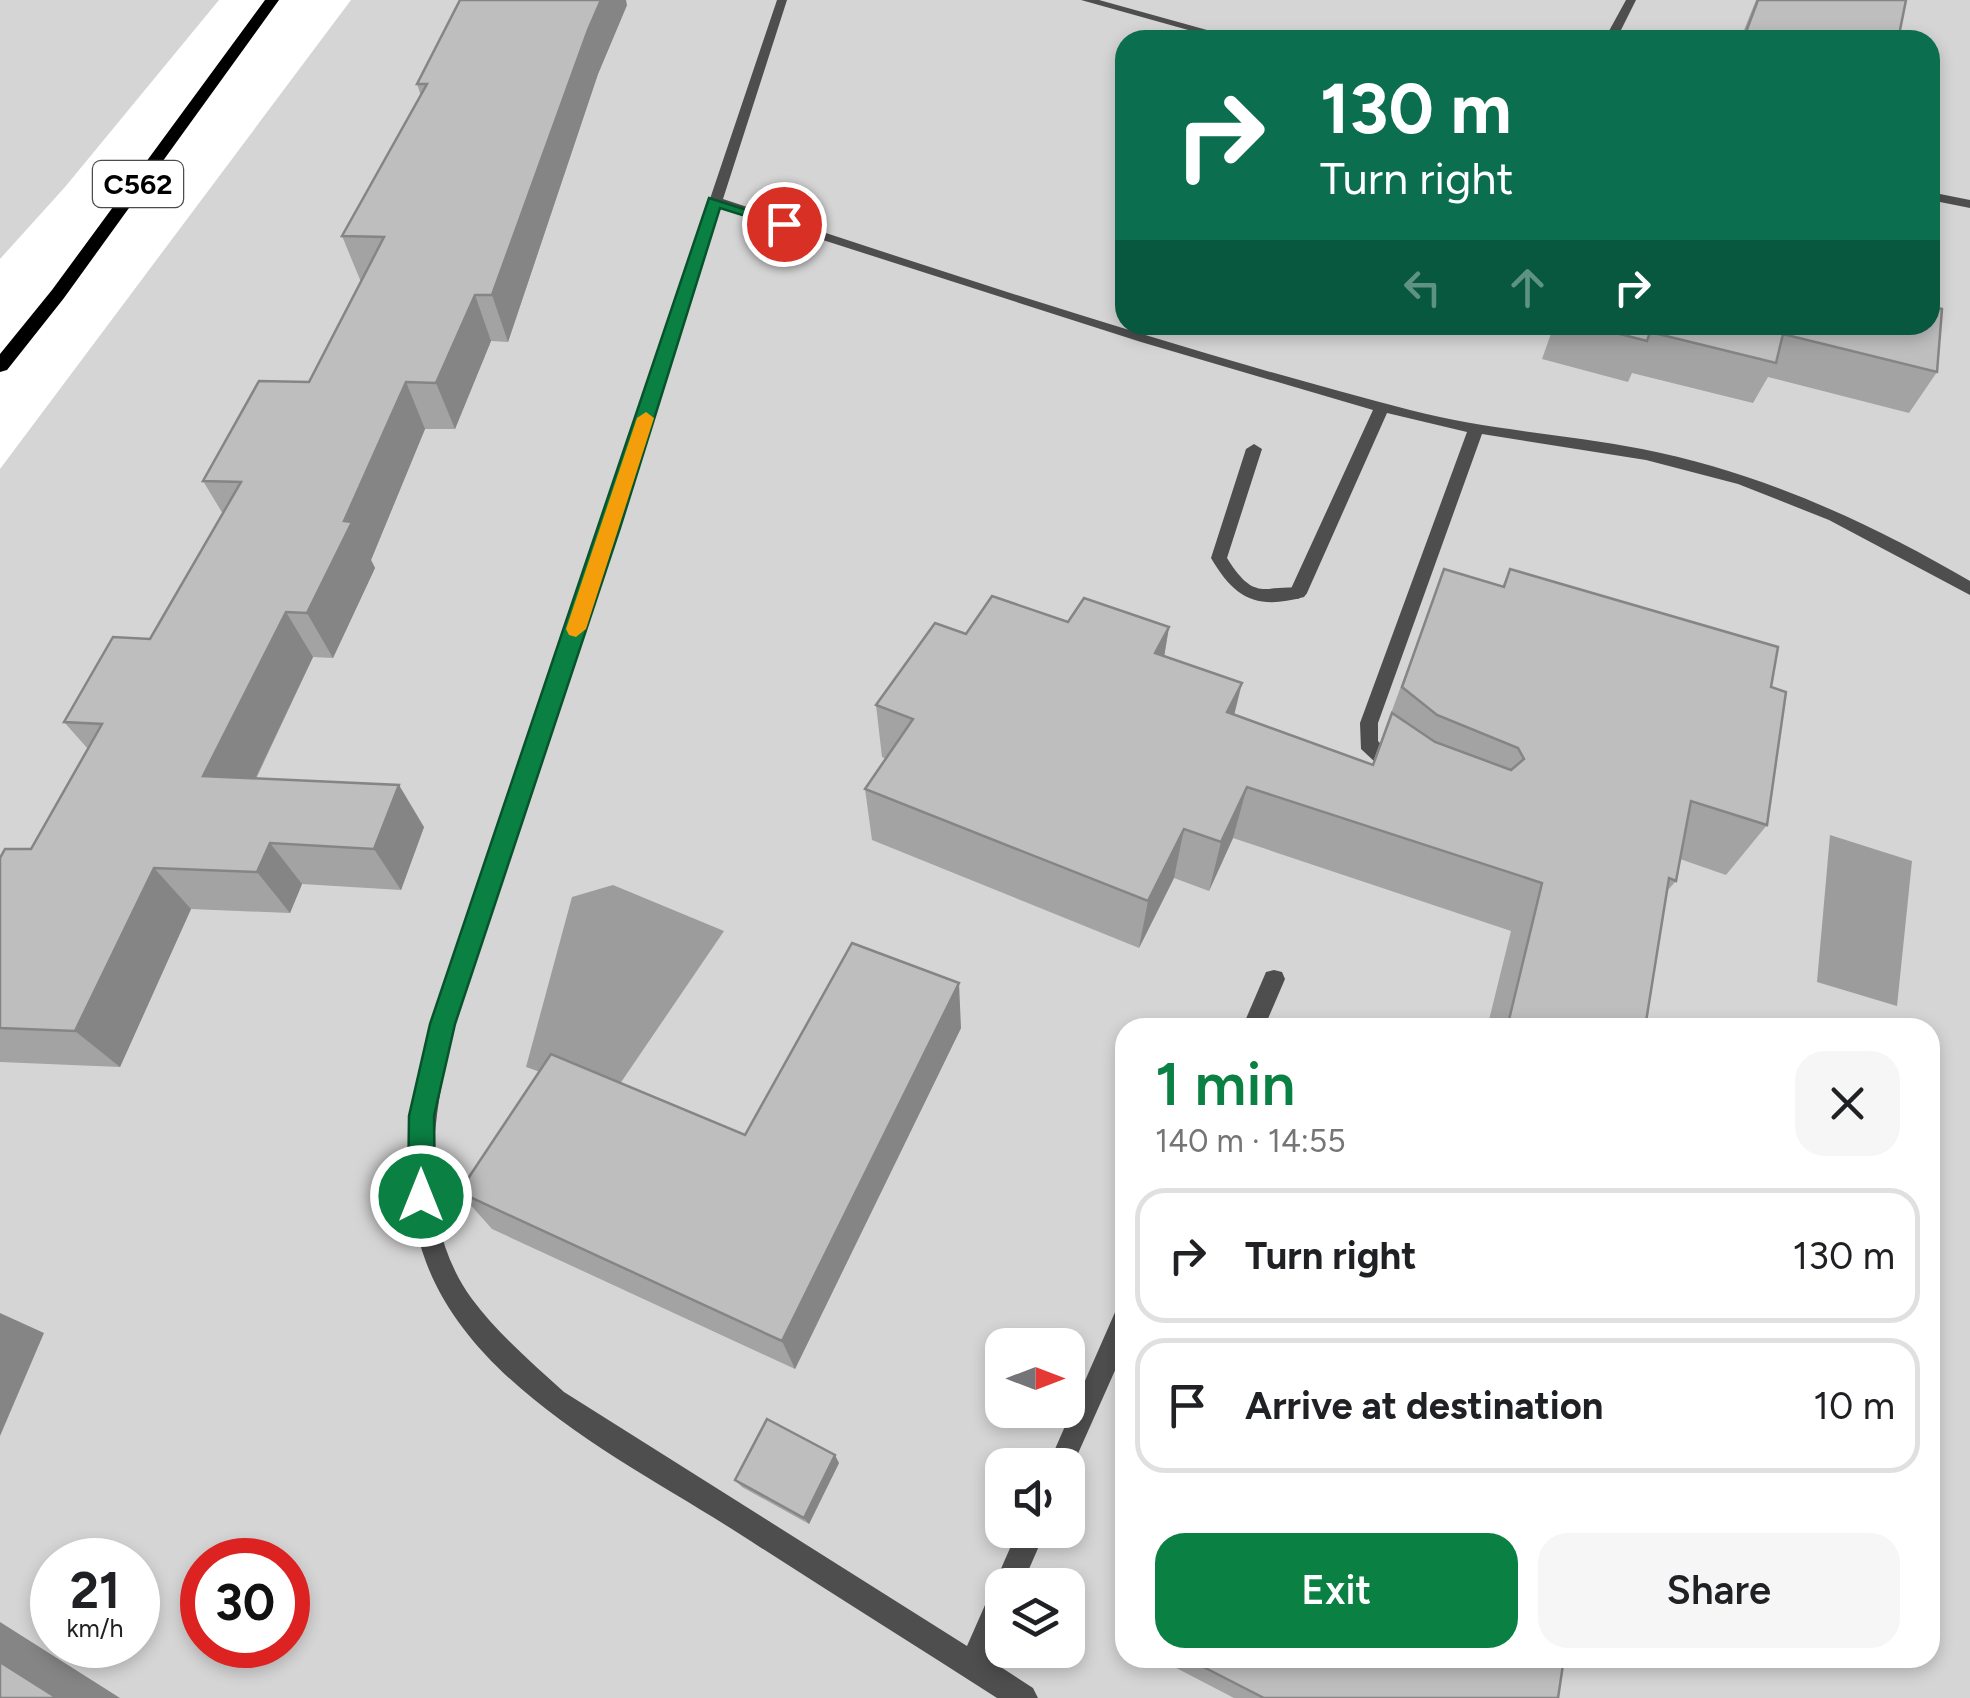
<!DOCTYPE html>
<html lang="en">
<head>
<meta charset="utf-8">
<style>
	:root { --surface:#fff; --page:#f6f6f6; --text:#202124; --muted:#757577; --line:#e0e0e0; --accent:#0b8043 }
	body { margin:0; font-family:Figtree,sans-serif; background:var(--page); color:var(--text); height:100vh; display:flex; flex-direction:column; font-size:38px; white-space:nowrap }
	* { box-sizing:border-box; margin:0 }
	p { font-size:32px; color:var(--muted) }
	.icon { flex:none; width:55px; height:55px; fill:none; stroke:currentColor; stroke-width:2; stroke-linecap:round; stroke-linejoin:round }
	.map { position:relative; flex:1; overflow:hidden }
	.panel { position:absolute; left:1115px; top:1018px; width:825px; height:650px; display:flex; flex-direction:column; background:var(--surface); border-radius:30px; box-shadow:0 5px 15px #0003 }
	.panel>* { flex:none }
	.banner { position:absolute; left:1115px; top:30px; width:825px; height:305px; border-radius:30px; box-shadow:0 5px 15px #0003; background:#0b6e4f; color:#fff; overflow:hidden }
	.needle { width:65px; rotate:90deg }
	.buttons { position:absolute; left:985px; top:1328px; display:grid; gap:20px }
	.buttons a { display:grid; place-items:center; width:100px; height:100px; border-radius:20px; background:var(--surface); box-shadow:0 5px 15px #0003; font-size:50px }
	.speed { position:absolute; left:30px; top:1538px; display:flex; gap:20px; font-size:50px; font-weight:700; text-align:center }
	.speed>* { display:grid; place-content:center; width:130px; height:130px; border-radius:50%; background:var(--surface); box-shadow:0 5px 15px #0003; line-height:1 }
	.speed small { font-size:25px; font-weight:400 }
	.speed .limit { border:15px solid #d22; background:#fff; color:#111 }
	.pin { position:absolute; display:grid; place-items:center; width:85px; height:85px; color:#fff; margin:-42px; border:5px solid #fff; border-radius:50%; box-shadow:0 2px 10px #0007 }
	.me { position:absolute; width:110px; margin:-55px; rotate:0deg; stroke-linejoin:round; filter:drop-shadow(0 0 8px #0008) }
	.turn { display:flex; align-items:center; gap:35px; height:210px; padding:0 40px; font-size:45px }
	.turn .icon { width:130px; height:130px; stroke-width:2.5 }
	.turn b { display:block; font-size:70px; line-height:85px }
	.lanes { display:flex; align-items:center; height:95px; padding:0 40px; background:#0003; justify-content:center; gap:50px; direction:ltr }
	.lanes .off { opacity:.35 }
	.round { display:grid; place-items:center; flex:none; width:105px; height:105px; border-radius:30px; background:var(--page) }
	.head { display:flex; align-items:center; justify-content:space-between; height:170px; padding:0 40px }
	h1 { font-size:60px; font-weight:600; line-height:75px; color:var(--accent) }
	.primary-button { display:flex; gap:20px; margin-top:auto; padding:20px 40px }
	.primary-button a { flex:1; height:115px; border-radius:30px; background:var(--accent); color:#fff; font-size:40px; font-weight:600; line-height:115px; text-align:center }
	.primary-button a+a { background:var(--page); color:var(--text) }
	ul { padding:0; list-style:none }
	li { display:flex; align-items:center; gap:30px; height:135px; margin:0 20px 15px; padding:0 20px; border:5px solid var(--line); border-radius:30px }
	li div { flex:1 }
	li b { display:block; font-size:38px }
	li em { font-style:normal }
	.map>svg:first-child { display:block }
</style>
</head>
<body>
<div class="map">
<svg width="1970" height="1698" viewBox="0 0 1970 1698">
	<rect width="100%" height="100%" fill="#fff"/>
	<g fill="#d5d5d5" fill-rule="evenodd">
		<path d="M0,0h219l-154,187 -65,72z"/>
		<path d="M351,0h1619v1698h-1970v-1229zM1125,40h805v285h-805zM1125,1028h805v630h-805zM1002,1345h66v65h-66zM1002,1465h66v65h-66zM52,1560h86v85h-86zM202,1560h86v85h-86zM1002,1585h66v65h-66z"/>
	</g>
	<g fill="#9c9c9c">
		<path d="M1830,835l82,26 -15,145 -80,-24z"/>
		<path d="M613,885l111,46 -113,166 -85,-30 46,-170z"/>
	</g>
	<g fill="none" stroke-linecap="round" stroke-linejoin="round">
		<g fill="#4e4e4e" fill-rule="evenodd">
			<path d="M1626,0h10l-20,40h-12z"/>
			<path d="M1254,444l8,5 -35,109c30,48 38,24 77,31l3,4 -3,4c-47,13 -69,2 -93,-39l35,-109z"/>
		</g>
		<g fill="#4e4e4e" fill-rule="evenodd">
			<path d="M777,0h10l-64,199c227,75 455,151 687,211 76,20 155,24 232,39 117,23 225,72 328,132v14l-141,-75 -91,-36 -92,-24 -164,-26 -104,289v18l27,28 -10,8 -7,-3 -27,-25 -1,-26 107,-291 -80,-19 -80,180 -9,6 -6,-2 -3,-4 84,-183 -232,-68 -421,-135 -266,817c-20,90 -41,194 18,275 26,35 60,64 92,93l403,254 51,-116h28l-24,55h-20v45l-12,30 43,28 5,10h-41c-88,-56 -175,-111 -262,-167 -107,-68 -262,-143 -309,-269 -29,-78 -13,-159 6,-238z"/>
			<path d="M1081,0h18l144,40h-19z"/>
			<path d="M1930,192l40,8v8l-40,-8z"/>
			<path d="M1274,970l8,2 3,7 -21,49h-22l24,-56z"/>
			<path d="M1125,1306v42l-57,128v-11h-20l68,-155z"/>
		</g>
		<path fill="#000" fill-rule="evenodd" d="M265,0h14l-215,298 -57,72 -7,2v-18l52,-64z"/>
	</g>
	<g fill="#a3a3a3">
		<path d="M1756,0h150l-8,40h-158z"/>
		<path d="M627,5l-29,69 -90,268 -17,-1 -36,88h-30l-54,131 4,8 -42,90 -20,-1 -57,122 168,48 -23,63 -99,-6 -12,29 -99,-4 -71,158 -120,-5v-204l31,-9 57,-100 -24,-27 86,-83 73,-125 -20,-33 106,-99 52,-100 -19,-46 79,-140 -4,-12z"/>
		<path d="M1554,325h376l7,47 -28,41 -141,-36 -15,26 -121,-30 -4,9 -86,-23z"/>
		<path d="M1444,569l58,18 8,-18 261,118 -4,138 -41,50 -46,-16 -4,22 -9,10 -22,137h-158l24,-97 -278,-93 -24,53 -35,-13 -35,70 -267,-108 -7,-51 21,-30 -4,-2 -6,-52 90,-71 102,-12 101,5 -5,30 70,58 138,50z"/>
		<path d="M961,1028l-166,341 -303,-140 -33,-37 286,-57z"/>
		<path d="M839,1463l-30,61 -67,-37 -7,-7z"/>
		<path d="M1157,1658h407l-6,40h-324z"/>
	</g>
	<g fill="#858585">
		<path d="M601,0h25l1,5 -29,69 -90,268 -16,-47 96,-265z"/>
		<path d="M475,295l16,46 -36,88 -19,-46z"/>
		<path d="M406,382l19,47 -54,131 4,8 -42,90 -26,-45 37,-92z"/>
		<path d="M286,612l27,45 -77,162 -33,-43z"/>
		<path d="M1169,627l-9,54 -5,-28z"/>
		<path d="M1242,683l-13,53 -2,-24z"/>
		<path d="M399,785l25,42 -23,63 -27,-41z"/>
		<path d="M1247,787l-14,51 -24,53 12,-49z"/>
		<path d="M1184,829l-10,49 -35,70 9,-47z"/>
		<path d="M270,843l32,41 -12,29 -33,-41z"/>
		<path d="M154,868l37,41 -71,158 -45,-36z"/>
		<path d="M959,983l2,45 -166,341 -13,-28z"/>
		<path d="M0,1313l44,20 -44,103z"/>
		<path d="M835,1455l4,8 -30,61 -5,-6z"/>
		<path d="M0,1622l120,76h-63l-57,-36z"/>
	</g>
	<g fill="#bebebe" stroke="#858585" stroke-width="2.5">
		<path d="M460,0h141l-13,30 -96,265h-17l-39,88 -30,-1 -62,139 8,1 -45,91 -21,-1 -83,164 196,9 -25,64 -104,-6 -13,29 -103,-4 -79,163 -75,-3v-170l5,-9h26l71,-125 -38,-2 49,-85 37,2 91,-157 -38,-1 56,-100 50,1 75,-145 -42,-1 85,-152h-10z"/>
		<path d="M1758,0h148l-8,40h-155z"/>
		<path d="M1930,306l12,3 -5,63 -154,-38 -7,29 -126,-31 -3,9 -62,-16h345z"/>
		<path d="M1444,569l60,18 6,-18 268,78 -7,40 15,5 -19,133 -76,-24 -15,80 -7,-3 -24,150h-138l35,-145 -295,-96 -26,55 -37,-13 -36,72 -283,-112 48,-70 -37,-14 59,-82 31,11 26,-38 76,26 16,-24 85,29 -14,26 87,30 -15,29 146,53 19,-52 43,29 76,28 13,-11 -6,-11 -81,-33 -35,-28z"/>
		<path d="M852,943l107,40 -177,358 -323,-149 92,-138 194,81z"/>
		<path d="M767,1419l68,36 -31,63 -69,-38z"/>
		<path d="M1186,1658h378l-6,40h-294z"/>
		<path d="M0,1662l57,36h-57z"/>
	</g>
	<path fill="#0b8043" stroke="#07532c" stroke-width="2.5" d="M709,198l82,26 -7,4 -64,-20 -100,320 -165,496 -21,92 1,80 -4,10 -10,4 -9,-4 -4,-10 1,-80 21,-92z"/>
	<path fill="#f59e0b" d="M646,412l8,6 -68,211 -10,8 -7,-2 -3,-6 71,-211z"/>
	<g text-anchor="middle" dominant-baseline="central" stroke-width="8" stroke-linejoin="round" paint-order="stroke">
		<rect fill="#fff" stroke="#4c4c4c" stroke-width="2.5" x="93" y="161" width="90" height="46" rx="8"/>
		<g font-size="28" font-weight="bold" fill="#000">
			<text x="138" y="184">C562</text>
		</g>
	</g>
</svg>
<div class="buttons">
<a><svg class="needle" viewBox="-14 -14 28 28"><path d="M0-13l5 13h-10z" fill="#e53935"/><path d="M0 13l5-13h-10z" fill="#757577"/></svg></a>
<a><svg class="icon" aria-label="sound" viewBox="0 0 24 24"><path d="M4 9h4l5-4v14l-5-4H4zM17 9q2 3 0 6"/></svg></a>
<a><svg class="icon" aria-label="layers" viewBox="0 0 24 24"><path d="M12 4l9 5-9 5-9-5zM3 14l9 5 9-5"/></svg></a>
</div>
<div class="speed"><div>21<small>km/h</small></div><div class="limit">30</div></div>
<div class="pin" style="left:784px;top:224px;background:#d93025"><svg class="icon" aria-label="arrive" viewBox="0 0 24 24"><path d="M6 21V4h12l-3 4 3 4H6"/></svg></div>
<svg class="me" style="left:421px;top:1196px" viewBox="-20 -20 40 40"><circle r="17" fill="#0b8043" stroke="#fff" stroke-width="3"/><path d="M0-11L8 9 0 5-8 9z" fill="#fff"/></svg>
<div class="banner">
<div class="turn"><svg class="icon" aria-label="right" viewBox="0 0 24 24"><path d="M7 20v-9h11M14 6l5 5-5 5"/></svg><div><b>130 m</b>Turn right</div></div>
<div class="lanes"><svg class="icon off" aria-label="left" viewBox="0 0 24 24"><path d="M17 20v-9H6M10 6l-5 5 5 5"/></svg><svg class="icon off" aria-label="ahead" viewBox="0 0 24 24"><path d="M12 20V5M6 11l6-6 6 6"/></svg><svg class="icon" aria-label="right" viewBox="0 0 24 24"><path d="M7 20v-9h11M14 6l5 5-5 5"/></svg></div>
</div>
<section class="panel">
<div class="head"><div><h1>1 min</h1><p>140 m · 14:55</p></div><a class="round"><svg class="icon" aria-label="close" viewBox="0 0 24 24"><path d="M6 6l12 12M18 6L6 18"/></svg></a></div>
<ul>
<li><svg class="icon" aria-label="right" viewBox="0 0 24 24"><path d="M7 20v-9h11M14 6l5 5-5 5"/></svg><div><b>Turn right</b></div><em>130 m</em></li>
<li><svg class="icon" aria-label="arrive" viewBox="0 0 24 24"><path d="M6 21V4h12l-3 4 3 4H6"/></svg><div><b>Arrive at destination</b></div><em>10 m</em></li>
</ul>
<div class="primary-button"><a>Exit</a><a>Share</a></div>
</section>
</div>
</body>
</html>
